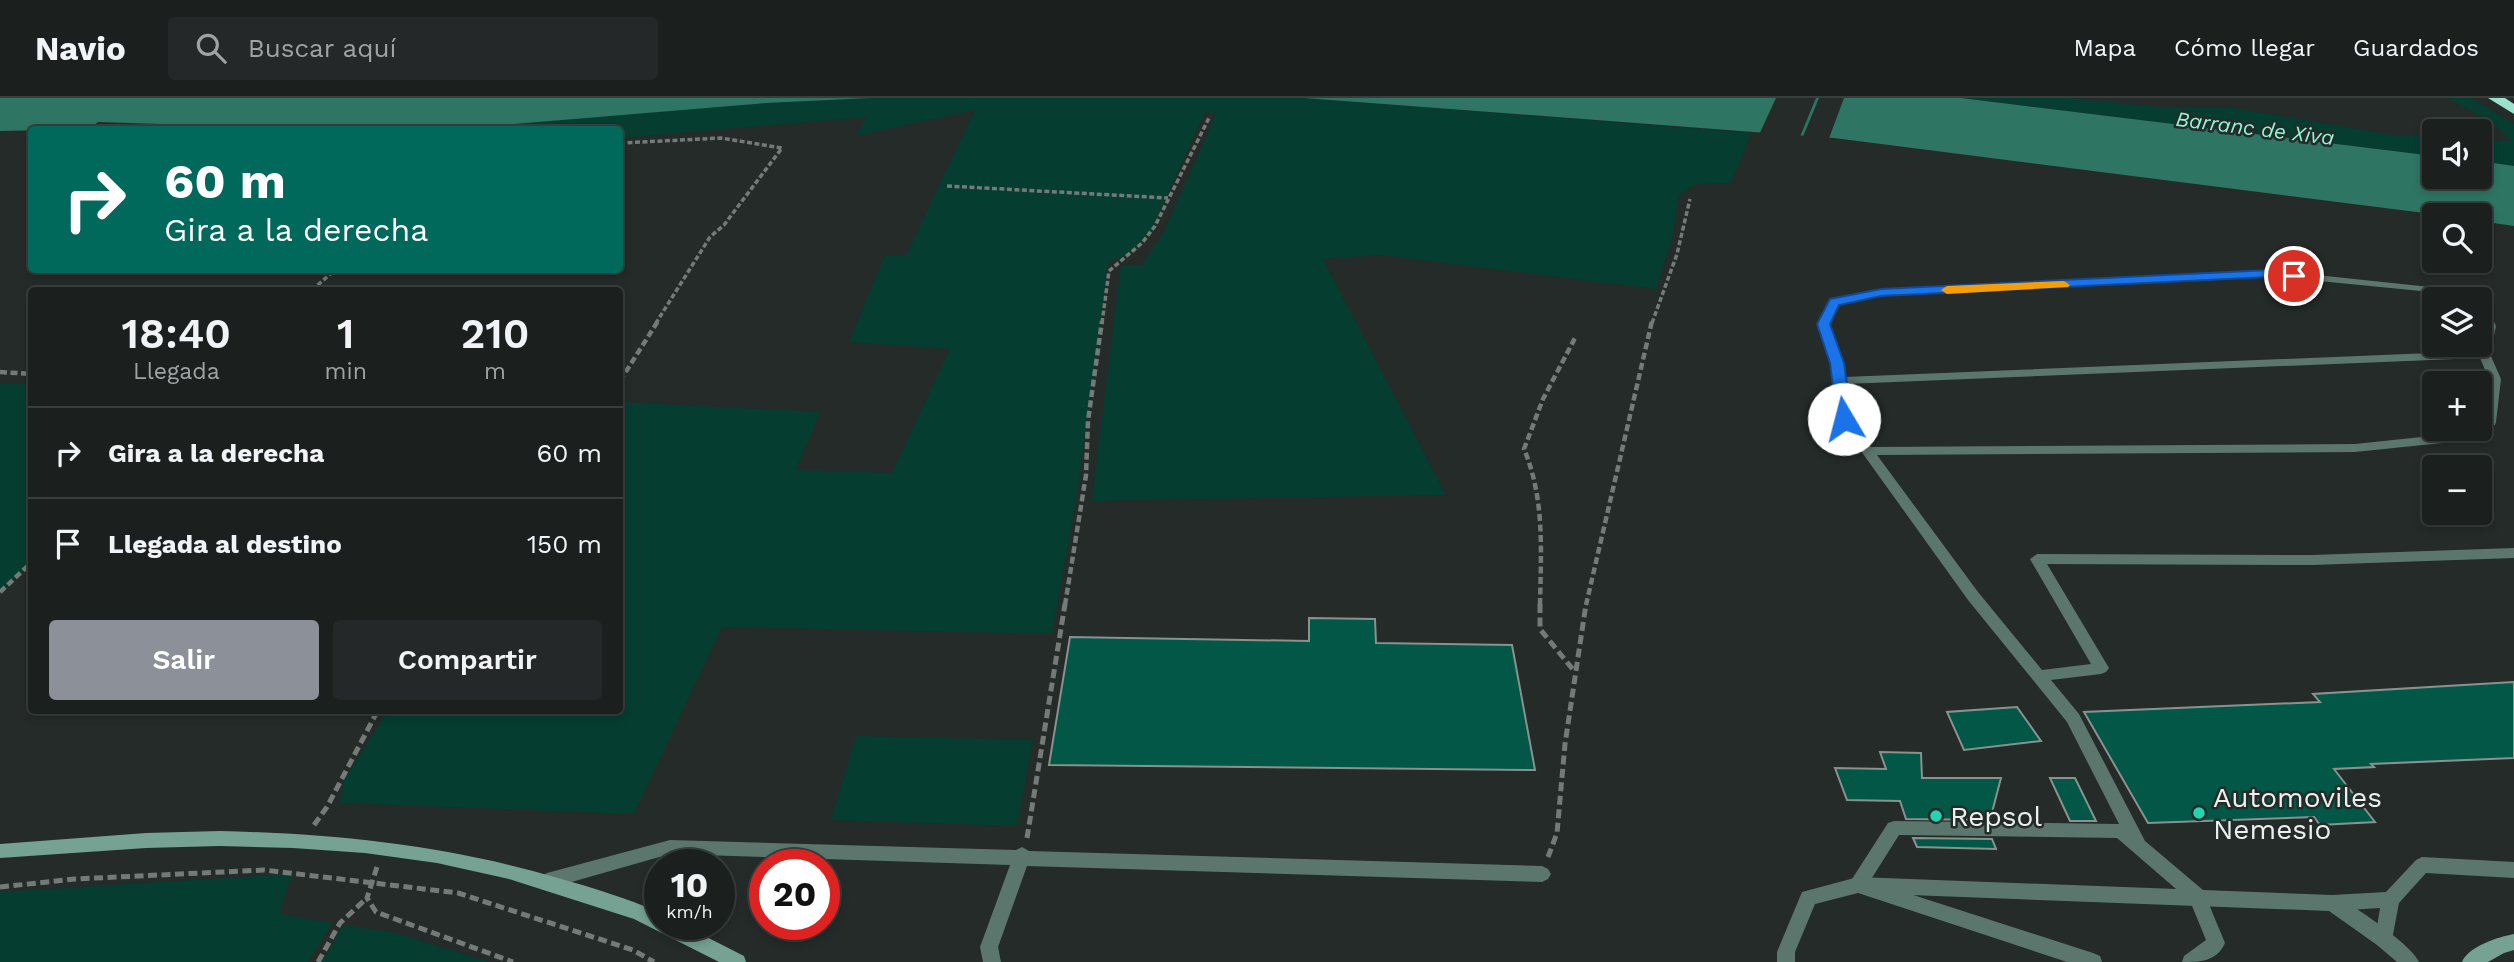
<!DOCTYPE html>
<html lang="es">
<head>
<meta charset="utf-8">
<style>
	:root { --surface:#1b201f; --page:#242828; --text:#f1f3f6; --muted:#a0a3a4; --line:#393e3d; --accent:#8c9099 }
	body { margin:0; font-family:"Work Sans",sans-serif; background:var(--page); color:var(--text); height:100vh; display:flex; flex-direction:column; font-size:26px; white-space:nowrap }
	* { box-sizing:border-box; margin:0 }
	p { font-size:23px; color:var(--muted) }
	.icon { flex:none; width:38px; height:38px; fill:none; stroke:currentColor; stroke-width:2; stroke-linecap:round; stroke-linejoin:round }
	.map { position:relative; flex:1; overflow:hidden }
	.details { position:absolute; left:28px; top:189px; width:595px; height:427px; display:flex; flex-direction:column; background:var(--surface); border-radius:7px; box-shadow:0 4px 10px #0003,0 0 0 2px var(--line) }
	.details>* { flex:none }
	.hud { position:absolute; left:28px; top:28px; width:595px; height:147px; border-radius:7px; box-shadow:0 4px 10px #0003,0 0 0 2px var(--line); background:#00695c; color:#fff; overflow:hidden }
	.buttons { position:absolute; left:2422px; top:21px; display:grid; gap:14px }
	.buttons a { display:grid; place-items:center; width:70px; height:70px; border-radius:7px; background:var(--surface); box-shadow:0 4px 10px #0003,0 0 0 2px var(--line); font-size:35px }
	.speed { position:absolute; left:644px; top:751px; display:flex; gap:14px; font-size:35px; font-weight:700; text-align:center }
	.speed>* { display:grid; place-content:center; width:91px; height:91px; border-radius:50%; background:var(--surface); box-shadow:0 4px 10px #0003,0 0 0 2px var(--line); line-height:1 }
	.speed small { font-size:18px; font-weight:400 }
	.speed .limit { border:10px solid #d22; background:#fff; color:#111 }
	.pin { position:absolute; display:grid; place-items:center; width:60px; height:60px; color:#fff; margin:-30px; border:4px solid #fff; border-radius:50%; box-shadow:0 2px 7px #0007 }
	.me { position:absolute; width:77px; margin:-38px; rotate:352deg; stroke-linejoin:round; filter:drop-shadow(0 0 5px #0008) }
	.turn { display:flex; align-items:center; gap:24px; height:147px; padding:0 21px; font-size:32px }
	.turn .icon { width:91px; height:91px; stroke-width:2.5 }
	.turn b { display:block; font-size:49px; line-height:60px }
	.eta { display:flex; justify-content:space-evenly; align-items:center; height:119px; text-align:center }
	.eta b { font-size:42px; font-weight:600; line-height:49px }
	.cta { display:flex; gap:14px; margin-top:auto; padding:14px 21px }
	.cta a { flex:1; height:80px; border-radius:7px; background:var(--accent); color:#fff; font-size:28px; font-weight:600; line-height:80px; text-align:center }
	.cta a+a { background:var(--page); color:var(--text) }
	ul { padding:0; list-style:none }
	li { display:flex; align-items:center; gap:21px; height:91px; padding:0 21px; border-top:2px solid var(--line) }
	li div { flex:1 }
	li b { display:block; font-size:26px }
	li em { font-style:normal }
	header { display:flex; align-items:center; gap:42px; box-sizing:border-box; height:98px; padding:0 35px; background:var(--surface); border-bottom:2px solid var(--line) }
	header strong { font-size:33px }
	nav { display:flex; gap:38px; margin-inline-start:auto; font-size:24px }
	.search { width:490px; height:63px; background:var(--page); display:flex; align-items:center; gap:18px; box-sizing:border-box; padding:0 24px; border-radius:7px; color:var(--muted); font-size:26px }
	.map>svg:first-child { display:block }
</style>
</head>
<body>
<header>
<strong>Navio</strong>
<div class="search"><svg class="icon" aria-label="search" viewBox="0 0 24 24"><circle cx="10" cy="10" r="6"/><path d="M15 15l6 6"/></svg>Buscar aquí</div>
<nav><a>Mapa</a><a>Cómo llegar</a><a>Guardados</a></nav>
</header>
<div class="map">
<svg width="2514" height="864" viewBox="0 0 2514 864">
	<rect width="100%" height="100%" fill="#242b29"/>
	<g fill="#063d31">
		<path d="M870,0h434l447,35 -20,50 -34,1 -18,11 -7,45 -16,49 -276,-34 -57,4 123,236 -354,6 29,-236h21l21,-31 53,-120 -11,-2 -55,121 -24,22 -18,8 -31,231 -25,140 -330,-7 -88,187 -294,-11 4,-23 44,-69 232,-1v-308l200,10 -24,58 96,3 58,-124 -101,-7 36,-87 21,1 69,-146 -119,26 11,-19 -247,21v-8l-168,-1 315,-26z"/>
		<path d="M1962,0h107l90,9 74,1 161,27 40,2v19z"/>
		<path d="M2447,0h24l43,26v42l-34,-5v-21l31,1 -20,-20z"/>
		<path d="M0,285l31,1 1,179 -32,29z"/>
		<path d="M856,638l177,4 -16,86 -186,-6z"/>
		<path d="M292,776l-13,40 53,9 -24,39h-308v-70z"/>
		<path d="M344,827l52,8 92,29h-166z"/>
	</g>
	<g fill="#2e7563">
		<path d="M0,0h870l-103,5 -315,26h-297l5,-5 -62,-2 -8,7 -90,2z"/>
		<path d="M1304,0h657l473,58v21h46v-16l34,5v60l-34,-5v-6h-40l-606,-77z"/>
	</g>
	<g fill="#242b29">
		<path d="M1776,0h40l-17,41 -41,-2z"/>
		<path d="M1819,0h25l-16,43 -26,-2z"/>
	</g>
	<g fill="#025746" stroke="#88928e" stroke-width="2">
		<path d="M1309,520l66,1 1,24 136,2 23,125 -486,-5 21,-128 239,4z"/>
		<path d="M2514,584v76l-143,6 3,3 -40,2 41,53 -55,3 -6,-8 -166,6 -64,-111 236,-10 -7,-8z"/>
		<path d="M2017,609l24,34 -77,9 -17,-38z"/>
		<path d="M1880,654l41,1 1,25h79l-11,42 -84,-1 -6,-18 -53,-1 -12,-32 51,1z"/>
		<path d="M2050,680h25l21,43h-26z"/>
		<path d="M1913,740l79,1 4,10 -79,-2z"/>
	</g>
	<g fill="none" stroke-linecap="round" stroke-linejoin="round">
		<g stroke="#747a78" stroke-width="3.5" stroke-dasharray="5 2.5" stroke-linecap="butt">
			<path d="M620,45l101,-5 61,10 -58,77 -14,12 -54,86"/>
			<path d="M947,88l221,12"/>
			<path d="M312,192l23,-20"/>
			<path d="M1102,225l7,-52 33,-28 13,-17 55,-110"/>
			<path d="M1652,225l25,-69 13,-55"/>
		</g>
		<g stroke="#747a78" stroke-width="4.5" stroke-dasharray="7 3.5" stroke-linecap="butt">
			<path d="M0,274l32,2"/>
			<path d="M620,283l38,-60"/>
			<path d="M0,494l32,-30"/>
			<path d="M1065,507l21,-130 2,-54 14,-100"/>
			<path d="M1540,507c1,-53 5,-106 -16,-156l19,-50 32,-61"/>
			<path d="M1586,507l66,-284"/>
		</g>
		<g stroke="#747a78" stroke-width="5" stroke-dasharray="9 4.5" stroke-linecap="butt">
			<path d="M1540,506v25l35,43"/>
			<path d="M314,727l13,-18 51,-97"/>
			<path d="M1027,740l38,-234"/>
			<path d="M1548,759l9,-24 8,-89 21,-140"/>
			<path d="M377,769l-10,31 9,14 137,50"/>
			<path d="M0,789l75,-8 189,-9 194,23 175,57 21,12"/>
			<path d="M318,864l22,-39 27,-25"/>
		</g>
		<g fill="#5b766d" fill-rule="evenodd">
			<path d="M2269,172l189,20 16,9h-14l-5,-3 -34,-5 -152,-15 -388,19 -42,9 -9,20 13,39 2,14 634,-26 5,-25 -4,-9v-14l6,3 10,20 -6,28 11,25 -5,43 -1,3 -43,17 -97,10 -478,3 101,137 64,78 49,-6 -61,-105 7,-5 275,1 202,-7v10l-202,7 -265,-1 62,104 -3,4 -5,2 -50,6 28,34 66,127 58,49 22,53c-8,19 -26,19 -43,19l2,-6 22,-16 -16,-39 -73,-63 -218,-3 -29,46 223,72 7,3 2,6h-35l-215,-71 -3,-6 3,-6 36,-56 6,-2 225,3 -52,-102 -99,-122 -130,-181 -7,-56 -13,-39 10,-22 2,-2 51,-11zM2480,260l9,21 -5,41 -4,1v8h-17l-13,5 -95,10 -484,3 -21,-28 -4,-35z"/>
			<path d="M2422,759l92,5v16l-88,-5 -27,30 -8,42 -7,2 -7,-2 -2,-6 5,-31 -48,3 -6,-2 -3,-6 3,-6 6,-2 54,-3 30,-32z"/>
		</g>
		<g fill="#5b766d" fill-rule="evenodd">
			<path d="M670,742l346,10 6,-3 7,4 513,15 6,3 3,5 -3,5 -6,3 -515,-16 -29,81 3,15h-18l-3,-15 30,-82 -340,-11 -123,35 -6,-3 -3,-5 3,-5 6,-3z"/>
			<path d="M1858,779l474,18c18,7 80,50 87,67h-22l-20,-17 -48,-34 -471,-18 -43,11 -20,48v10h-18v-10l25,-60z"/>
		</g>
		<g fill="#75a293" fill-rule="evenodd">
			<path d="M220,733c117,3 225,14 338,47 35,10 69,20 102,35v11h21l63,32 2,6h-27l-85,-43 -125,-40 -72,-16 -72,-10 -72,-5 -73,-2 -74,2 -146,10v-14l146,-11z"/>
			<path d="M2514,836v16l-10,3 -16,9h-26c7,-16 36,-25 52,-28z"/>
		</g>
		<path fill="#9be2cc" fill-rule="evenodd" d="M2488,0h17l9,6v10z"/>
	</g>
	<path fill="#1a73e8" stroke="#114b97" stroke-width="2" d="M2269,172l25,2 6,4 -6,4 -25,-3 -388,19 -42,9 -9,19 14,39 8,56 -8,4 -7,-4 -7,-56 -13,-39 13,-25 51,-10z"/>
	<path fill="#f59e0b" d="M2064,183l6,4 -2,2 -121,7 -6,-4 6,-4z"/>
	<g fill="#23d5af" stroke="#242b29" stroke-width="2.5">
		<circle cx="2199" cy="715" r="7"/>
		<circle cx="1936" cy="718" r="7"/>
	</g>
	<g text-anchor="middle" dominant-baseline="central" stroke-width="5" stroke-linejoin="round" paint-order="stroke">
		<g font-size="21" font-style="italic" fill="#8ef7d8" stroke="#242b29">
			<text transform="translate(2255 30) rotate(7)">Barranc de Xiva</text>
		</g>
		<g font-size="28" fill="#ebf0ee" stroke="#242b29" text-anchor="start">
			<text x="2213" y="699">Automoviles<tspan x="2213" dy="32">Nemesio</tspan></text>
			<text x="1950" y="718">Repsol</text>
		</g>
	</g>
</svg>
<div class="buttons">
<a><svg class="icon" aria-label="sound" viewBox="0 0 24 24"><path d="M4 9h4l5-4v14l-5-4H4zM17 9q2 3 0 6"/></svg></a>
<a><svg class="icon" aria-label="search" viewBox="0 0 24 24"><circle cx="10" cy="10" r="6"/><path d="M15 15l6 6"/></svg></a>
<a><svg class="icon" aria-label="layers" viewBox="0 0 24 24"><path d="M12 4l9 5-9 5-9-5zM3 14l9 5 9-5"/></svg></a>
<a>+</a>
<a>−</a>
</div>
<div class="speed"><div>10<small>km/h</small></div><div class="limit">20</div></div>
<div class="pin" style="left:2294px;top:178px;background:#d93025"><svg class="icon" aria-label="arrive" viewBox="0 0 24 24"><path d="M6 21V4h12l-3 4 3 4H6"/></svg></div>
<svg class="me" style="left:1844px;top:321px" viewBox="-20 -20 40 40"><circle r="19" fill="#fff"/><path d="M0-13L10 11 0 6-10 11z" fill="#1a73e8"/></svg>
<div class="hud">
<div class="turn"><svg class="icon" aria-label="right" viewBox="0 0 24 24"><path d="M7 20v-9h11M14 6l5 5-5 5"/></svg><div><b>60 m</b>Gira a la derecha</div></div>
</div>
<section class="details">
<div class="eta">
<div><b>18:40</b><p>Llegada</p></div>
<div><b>1</b><p>min</p></div>
<div><b>210</b><p>m</p></div>
</div>
<ul>
<li><svg class="icon" aria-label="right" viewBox="0 0 24 24"><path d="M7 20v-9h11M14 6l5 5-5 5"/></svg><div><b>Gira a la derecha</b></div><em>60 m</em></li>
<li><svg class="icon" aria-label="arrive" viewBox="0 0 24 24"><path d="M6 21V4h12l-3 4 3 4H6"/></svg><div><b>Llegada al destino</b></div><em>150 m</em></li>
</ul>
<div class="cta"><a>Salir</a><a>Compartir</a></div>
</section>
</div>
</body>
</html>
